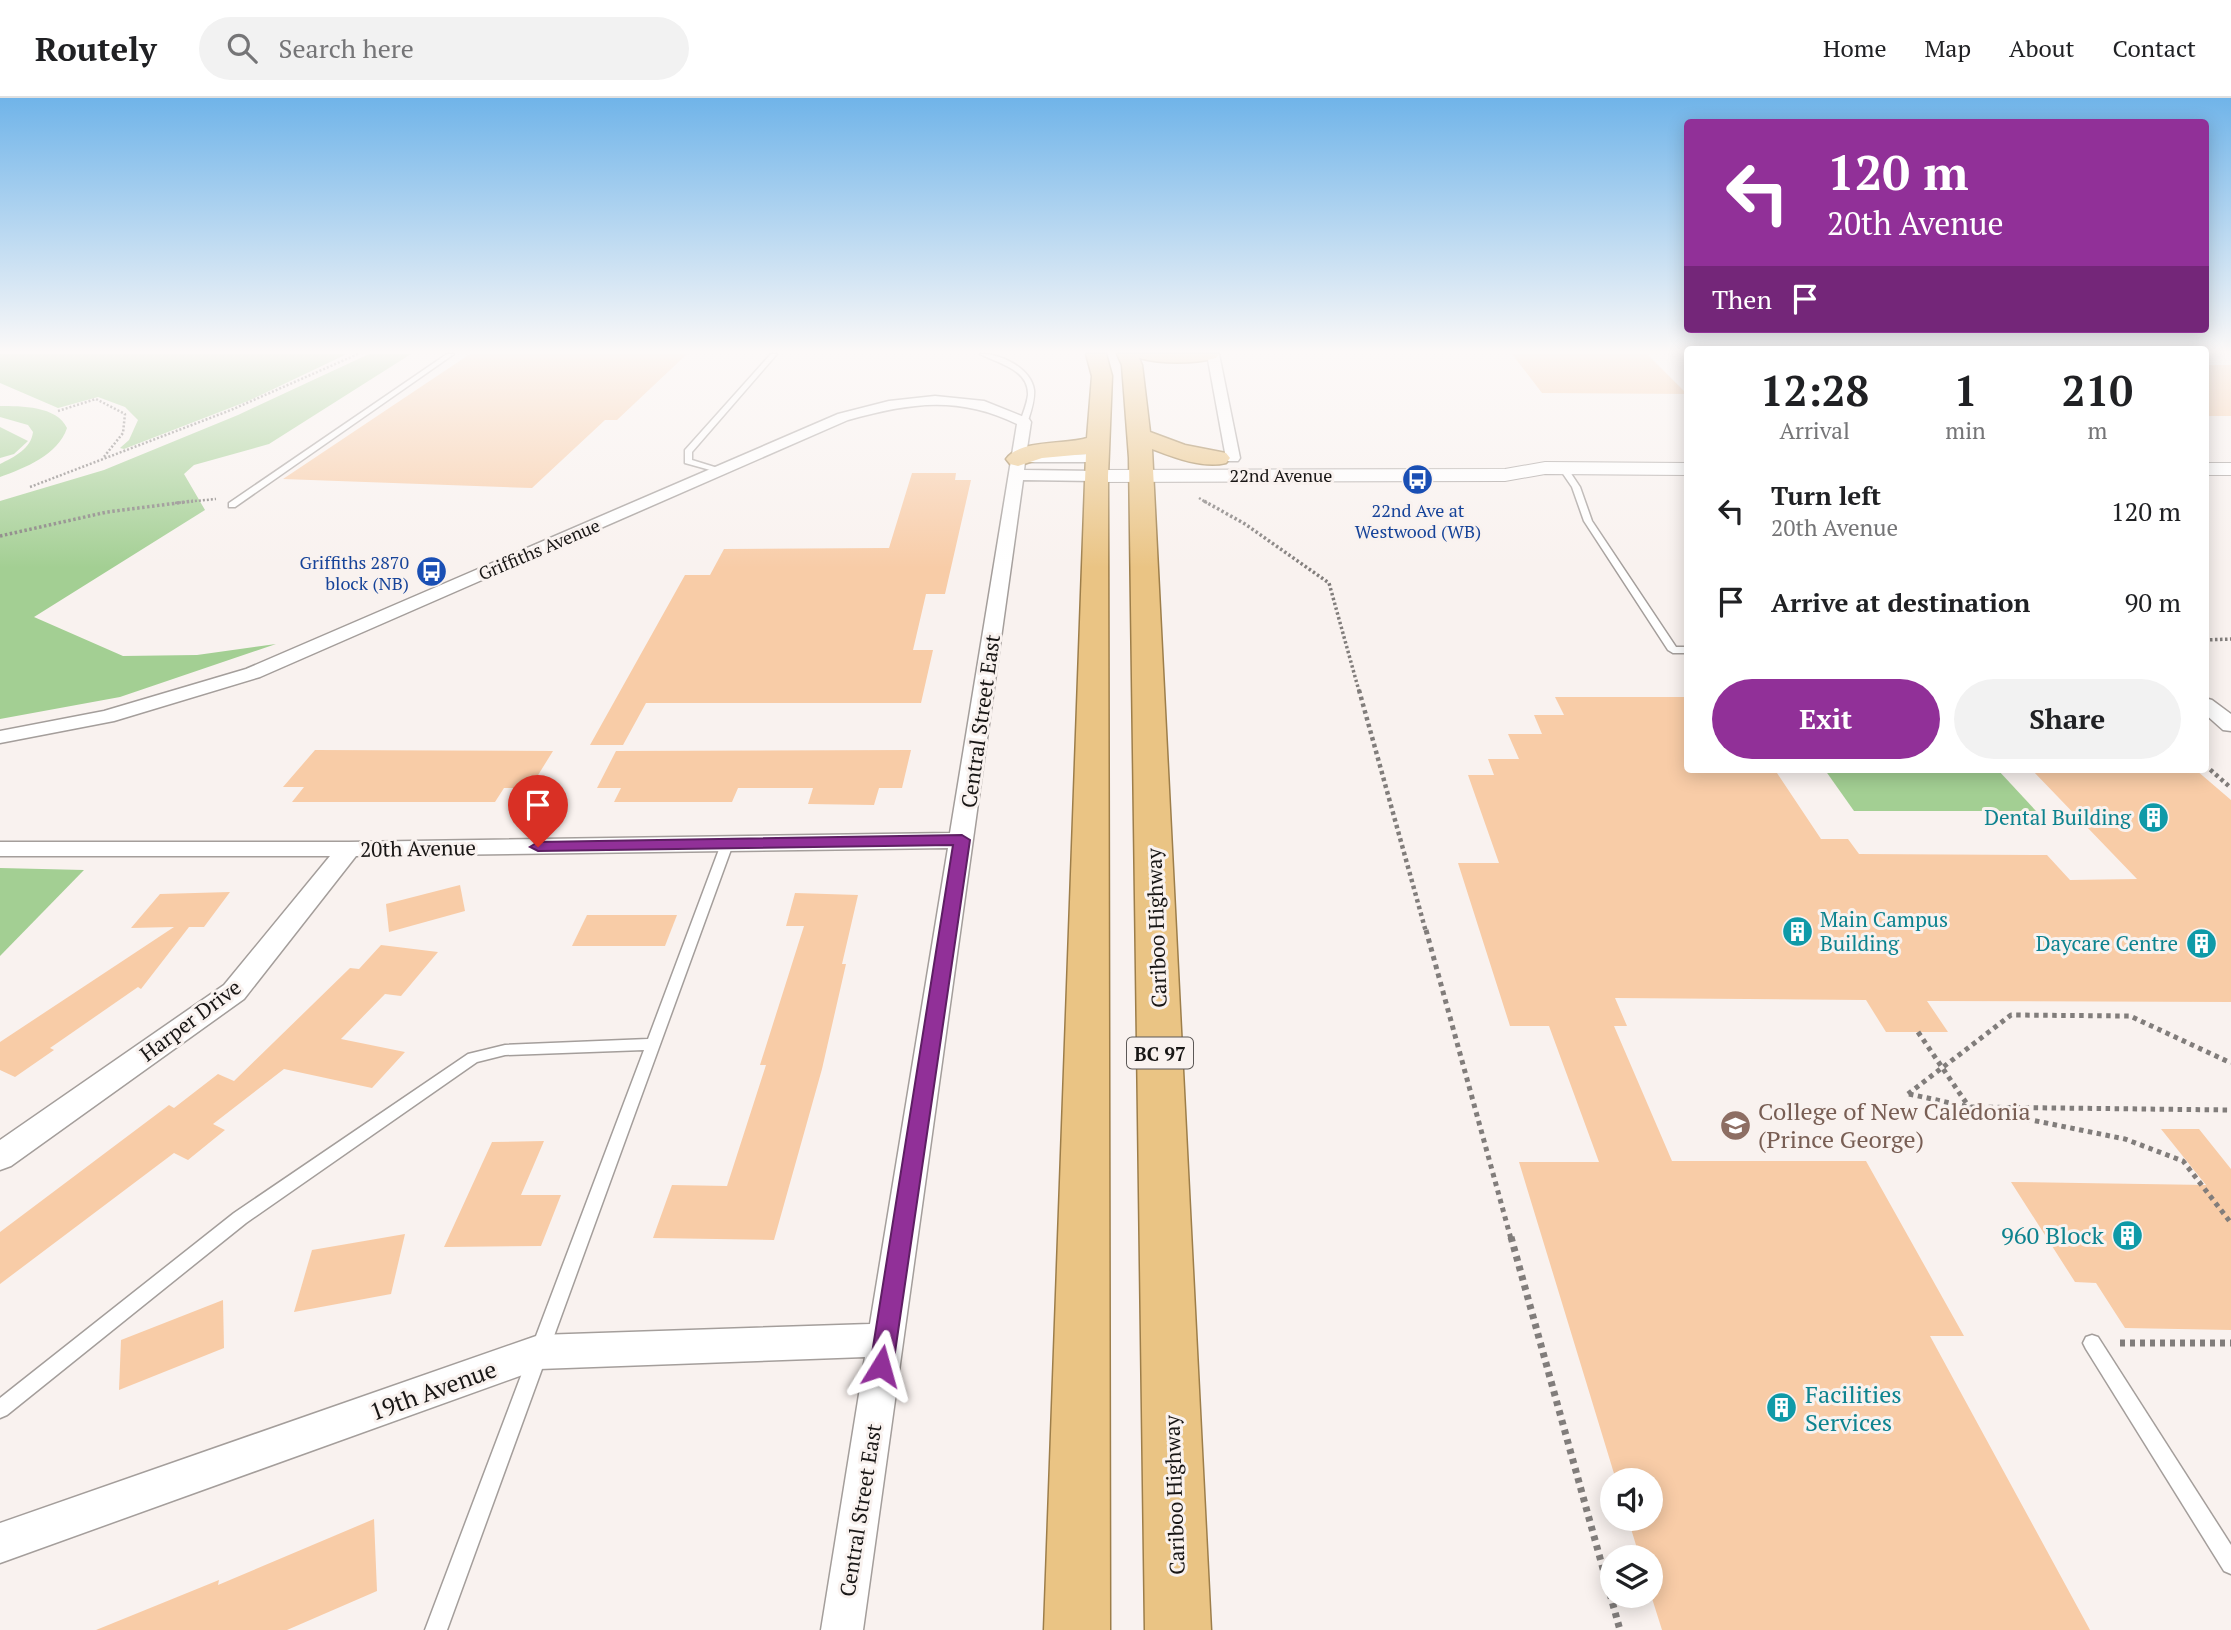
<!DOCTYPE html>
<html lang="en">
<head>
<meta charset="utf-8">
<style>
	:root { --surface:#fff; --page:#f2f2f2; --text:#202124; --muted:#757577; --line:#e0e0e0; --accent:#913098 }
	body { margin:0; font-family:"PT Serif",serif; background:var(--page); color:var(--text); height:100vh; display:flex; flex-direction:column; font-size:26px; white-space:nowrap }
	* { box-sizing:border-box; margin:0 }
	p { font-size:23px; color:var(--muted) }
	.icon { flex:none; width:38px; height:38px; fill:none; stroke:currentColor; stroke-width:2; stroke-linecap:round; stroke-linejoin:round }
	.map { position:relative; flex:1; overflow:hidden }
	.panel { position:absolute; left:1684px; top:248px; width:525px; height:427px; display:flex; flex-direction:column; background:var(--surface); border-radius:7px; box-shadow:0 4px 18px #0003 }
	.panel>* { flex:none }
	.hud { position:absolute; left:1684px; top:21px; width:525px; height:214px; border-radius:7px; box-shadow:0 4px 18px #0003; background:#913098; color:#fff; overflow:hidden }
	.tools { position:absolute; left:1600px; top:1370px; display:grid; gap:14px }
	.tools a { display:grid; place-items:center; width:63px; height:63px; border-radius:50%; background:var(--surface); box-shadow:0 4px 18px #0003; font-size:35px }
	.pin { position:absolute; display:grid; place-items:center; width:60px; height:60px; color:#fff; margin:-72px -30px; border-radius:50% 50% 50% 0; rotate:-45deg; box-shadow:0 0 7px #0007 }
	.pin .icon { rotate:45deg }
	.me { position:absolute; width:77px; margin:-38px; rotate:8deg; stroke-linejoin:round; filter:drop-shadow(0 0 5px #0008) }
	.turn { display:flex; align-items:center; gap:24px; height:147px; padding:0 28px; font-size:32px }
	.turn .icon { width:91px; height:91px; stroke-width:2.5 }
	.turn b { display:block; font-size:49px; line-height:60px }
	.then { display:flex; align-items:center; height:66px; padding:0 28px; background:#0003; gap:14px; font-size:26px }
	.eta { display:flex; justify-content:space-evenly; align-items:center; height:119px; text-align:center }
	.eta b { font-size:42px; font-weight:700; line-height:49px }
	.action { display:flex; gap:14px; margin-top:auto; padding:14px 28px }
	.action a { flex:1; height:80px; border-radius:42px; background:var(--accent); color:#fff; font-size:28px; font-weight:700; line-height:80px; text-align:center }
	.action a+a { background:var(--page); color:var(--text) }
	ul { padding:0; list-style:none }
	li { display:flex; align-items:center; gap:21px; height:91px; padding:0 28px }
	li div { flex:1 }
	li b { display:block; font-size:26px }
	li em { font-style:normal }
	header { display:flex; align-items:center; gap:42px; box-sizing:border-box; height:98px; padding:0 35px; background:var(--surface); border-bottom:2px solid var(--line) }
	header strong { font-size:33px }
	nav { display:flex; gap:38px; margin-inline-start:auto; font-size:24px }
	.search { width:490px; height:63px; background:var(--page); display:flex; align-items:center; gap:18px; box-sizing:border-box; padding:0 24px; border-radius:38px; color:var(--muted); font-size:26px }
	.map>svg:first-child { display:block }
</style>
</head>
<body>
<header>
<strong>Routely</strong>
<div class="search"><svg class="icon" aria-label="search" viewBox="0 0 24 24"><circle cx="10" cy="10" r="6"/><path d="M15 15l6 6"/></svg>Search here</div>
<nav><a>Home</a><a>Map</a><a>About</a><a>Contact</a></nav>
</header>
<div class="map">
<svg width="2231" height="1532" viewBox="0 0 2231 1532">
	<rect width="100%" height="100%" fill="#f9f2ef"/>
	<g fill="#a3cf93">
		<path d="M0,256h347l-99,47 -124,48 -4,-1 9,-8 9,-20 -13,-13 -27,-10 -40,11 -58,-25z"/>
		<path d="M369,256h42l-142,90 -75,21 -10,9 21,36 -171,107 89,39 74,-1 79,-11 -156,53 -120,22v-218l104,-31 134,-55z"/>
		<path d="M0,308c21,0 57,0 67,22 -9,27 -42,40 -67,49v-13c14,-7 31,-15 33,-32l-5,-7 -28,-8z"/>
		<path d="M0,329l28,14 -14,13 -14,4z"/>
		<path d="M1825,672h173l38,41h-182z"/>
		<path d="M0,770l84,2 -84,86z"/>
	</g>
	<g fill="#f8cca7">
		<path d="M470,256h217l-70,66h-12l-73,68 -249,-9z"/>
		<path d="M1512,256h135l40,40 -145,-1z"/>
		<rect x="2205" y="267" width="26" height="51"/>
		<path d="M912,375h44l-1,7h16l-26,114h-19l-13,56h20l-12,53h-275l-23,42h-33l95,-170h25l14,-26 165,-1z"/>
		<path d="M1555,599h132v73h76l1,3h13l44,66h27l11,15 188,1 23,25 67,-1 -105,-109h164l35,30v202l-304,-1 21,31h-62l-20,-32 -251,-2 12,28h-13l58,135h194l98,175h-34l160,294h-428l-12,-38v-34h-10l-12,-39h22v-39h-34l-97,-318h80l-50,-136h-39l-52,-163h41l-31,-88h26l-6,-16h31l-11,-25h34l-8,-19h30z"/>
		<path d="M315,652l238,1 -23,37h-26l-9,14h-203l12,-15h-21z"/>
		<path d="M911,652l-9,38h-23l-5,17 -66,-1 5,-16h-75l-6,14h-118l7,-14h-24l19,-37z"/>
		<path d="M460,787l5,26 -76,21 -3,-28z"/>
		<path d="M230,794l-26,35h-15l-48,62 -3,-2 -88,61 4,2 -39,27 -15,-7v-28l174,-115 -43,1 29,-34z"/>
		<path d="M795,795l63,2 -16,69h4l-24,105 -48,171 -121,-2 19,-53 55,1 39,-121h-6l44,-139h-18z"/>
		<path d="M587,817h90l-12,31h-93z"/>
		<path d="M381,847l57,7 -37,44 -16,-2 -44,45 64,13 -33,36 -88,-19 -71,55 12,6 -37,30 -14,-7 -174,131v-52l169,-127 5,3 44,-34 16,7 116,-113 9,1z"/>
		<path d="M2161,1031h38l32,40v161l-106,-2 -29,-45 -21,-1 -64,-100 195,3z"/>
		<path d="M544,1043l-23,54h40l-20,51 -97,1 48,-105z"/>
		<path d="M405,1136l-14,60 -97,18 18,-62z"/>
		<path d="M223,1202l1,48 -105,42 2,-50z"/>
		<path d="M374,1421l3,72 -90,39h-191l123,-50 -1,5z"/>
	</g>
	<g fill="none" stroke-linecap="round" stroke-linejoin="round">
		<defs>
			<g id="service">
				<path d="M447,256h7l-219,153h-6v-4z"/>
				<path d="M771,256h6l-85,98v8l29,9v4l-36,-10v-13z"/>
				<path d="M980,256c20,-1 51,14 54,36 1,11 -4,24 -7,34l-7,-2c3,-9 7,-18 8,-27 1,-26 -31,-32 -48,-41z"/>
				<path d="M1560,368h6l14,21 12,34 84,126h11v6h-14l-5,-3 -84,-129 -12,-34 -13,-19z"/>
				<path d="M727,742l6,4 -286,786h-22l219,-580 -139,5 -28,7 -231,161 -239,192 -7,3v-20l234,-185 234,-159 37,-9 143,-6 73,-195z"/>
				<path d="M2092,1237l6,2 133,208v29l-7,-3 -138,-222 -3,-6 3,-6z"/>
			</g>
			<g id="minor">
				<path d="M1207,256h12l21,104 -2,3h-10l-2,-3z"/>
				<path d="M935,298l49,5 45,18 2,3 -5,33 71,-1 7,4 -7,4h-72l-1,8 72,1 8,5 -8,5 -73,-1 -160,1150h-42l44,-273 -326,12 -539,194v-40l539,-188 331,-11 78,-476 -592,8 -112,143 -233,167 -11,4v-30l224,-155 106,-129h-330v-14h349l601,-9 67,-409c-59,-29 -108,-21 -169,-4l-588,257 -146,44 -114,22v-12l104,-20 142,-42 592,-255 51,-13z"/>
				<path d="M2205,600l7,2 19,14v17l-8,-1 -18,-16z"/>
			</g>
			<g id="tertiary">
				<path d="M1545,364l142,1v12l-142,-1 -40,7 -409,1 -7,-2 -3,-4 3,-4 7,-2 409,-1z"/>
				<rect x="2205" y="365" width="26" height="12"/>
			</g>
			<g id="trunk">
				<path d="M1086,256h20l6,22 -4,100 2,1154h-66l42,-1176 -44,4 -24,8 -8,-2 -4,-5c14,-20 59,-14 81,-21l5,-62z"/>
				<path d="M1117,256h102l-3,4c-23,6 -54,6 -77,0l3,7 8,67 35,13 41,8 4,5 -4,5c-23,6 -53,-6 -74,-14l59,1181h-66l-16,-1172 -7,-93z"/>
			</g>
		</defs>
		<use href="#service" stroke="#a49e9b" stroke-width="3"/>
		<use href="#minor" stroke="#a49e9b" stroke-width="3"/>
		<use href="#tertiary" stroke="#a49e9b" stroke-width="2"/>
		<use href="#trunk" stroke="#9d7e4a" stroke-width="3"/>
		<g stroke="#817d7b" stroke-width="2.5" stroke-dasharray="2 2" stroke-linecap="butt">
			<path d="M58,313l38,-12 29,15 -2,19 -20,25"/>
			<path d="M30,389l201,-77 127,-56"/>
			<path d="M1199,400l8,5"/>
			<path d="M175,405l41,-4"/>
		</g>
		<g stroke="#817d7b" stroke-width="3.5" stroke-dasharray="2.5 2.5" stroke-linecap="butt">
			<path d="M1204,403l41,23 84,59 30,108"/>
			<path d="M0,438l107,-24 86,-11"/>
			<path d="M2205,542l26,-1"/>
		</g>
		<g stroke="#817d7b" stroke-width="4.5" stroke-dasharray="3.5 3.5" stroke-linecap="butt">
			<path d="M1359,592l67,242"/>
			<path d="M2205,667l26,23"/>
		</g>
		<g stroke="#817d7b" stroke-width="5" stroke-dasharray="4.5 4.5" stroke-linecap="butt">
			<path d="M1426,832l85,309"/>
			<path d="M1908,996l103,-79 119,1 101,47"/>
			<path d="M1909,996l60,13 262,3"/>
			<path d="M1982,1012l143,29 58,22 48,62"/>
		</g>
		<g stroke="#817d7b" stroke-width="7" stroke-dasharray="5 5" stroke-linecap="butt">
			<path d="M1511,1139l109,393"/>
			<path d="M2120,1245h111"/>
		</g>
		<use href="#service" fill="#fff" fill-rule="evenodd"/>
		<use href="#minor" fill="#fff" fill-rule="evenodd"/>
		<use href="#tertiary" fill="#fff" fill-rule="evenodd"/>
		<use href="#trunk" fill="#eac484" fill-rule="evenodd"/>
		<path stroke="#817d7b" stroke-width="5" stroke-dasharray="4.5 4.5" stroke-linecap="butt" d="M1918,934l51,75"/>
	</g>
	<linearGradient id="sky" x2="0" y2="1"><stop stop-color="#70b4e9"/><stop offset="0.54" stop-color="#fcf9f8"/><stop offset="1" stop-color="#fcf9f8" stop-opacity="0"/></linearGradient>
	<rect width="2231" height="470" fill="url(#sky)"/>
	<path fill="#913098" stroke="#5e1f63" stroke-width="2" d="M962,737l8,5 -77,526 -3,8 -9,3 -8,-3 -3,-8 83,-521 -415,6 -8,-4 8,-5z"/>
	<defs>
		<symbol id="bus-disc" viewBox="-11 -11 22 22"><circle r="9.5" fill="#1a4fb4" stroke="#f9f2ef"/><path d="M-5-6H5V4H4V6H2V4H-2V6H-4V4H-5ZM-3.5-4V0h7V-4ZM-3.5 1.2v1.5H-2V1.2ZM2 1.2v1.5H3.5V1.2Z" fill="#fff"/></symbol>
		<symbol id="building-disc" viewBox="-11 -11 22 22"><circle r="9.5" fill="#0f9aa8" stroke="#f9f2ef"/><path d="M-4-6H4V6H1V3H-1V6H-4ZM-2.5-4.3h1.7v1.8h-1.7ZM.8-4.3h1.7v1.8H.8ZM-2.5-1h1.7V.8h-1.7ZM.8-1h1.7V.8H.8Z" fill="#fff"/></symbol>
		<symbol id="university-disc" viewBox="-11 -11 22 22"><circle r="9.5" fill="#8d6e63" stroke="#f9f2ef"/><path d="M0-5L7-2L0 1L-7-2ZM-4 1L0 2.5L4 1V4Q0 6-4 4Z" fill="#fff"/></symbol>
	</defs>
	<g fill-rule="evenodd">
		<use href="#bus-disc" x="1400" y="364" width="35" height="35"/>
		<use href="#bus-disc" x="414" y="456" width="35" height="35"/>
		<use href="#building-disc" x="2136" y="702" width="35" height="35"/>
		<use href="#building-disc" x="1780" y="816" width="35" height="35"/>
		<use href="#building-disc" x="2184" y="828" width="35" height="35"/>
		<use href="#university-disc" x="1718" y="1010" width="35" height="35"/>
		<use href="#building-disc" x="2110" y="1120" width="35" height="35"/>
		<use href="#building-disc" x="1764" y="1292" width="35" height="35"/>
	</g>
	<g text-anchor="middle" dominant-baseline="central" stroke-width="6" stroke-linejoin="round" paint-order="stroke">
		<g font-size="18" fill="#181615" stroke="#f9f2ef">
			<text x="1281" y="377">22nd Avenue</text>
			<text transform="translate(539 451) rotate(-23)">Griffiths Avenue</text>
		</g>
		<g font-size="18" fill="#164399" stroke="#f9f2ef">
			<text x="1418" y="412">22nd Ave at<tspan x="1418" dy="21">Westwood (WB)</tspan></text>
			<text x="409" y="464" text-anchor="end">Griffiths 2870<tspan x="409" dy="21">block (NB)</tspan></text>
		</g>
		<rect fill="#f9f2ef" stroke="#5c5856" stroke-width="2" x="1127" y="939.5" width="66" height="31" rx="5"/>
		<g font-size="19" font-weight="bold" fill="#181615">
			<text x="1160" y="955">BC 97</text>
		</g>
		<g font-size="21" fill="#181615" stroke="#f9f2ef">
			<text transform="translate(980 623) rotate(-82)">Central Street East</text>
			<text transform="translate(418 750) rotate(-1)">20th Avenue</text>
			<text transform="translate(1156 830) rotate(-92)">Cariboo Highway</text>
			<text transform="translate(190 922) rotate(-37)">Harper Drive</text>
			<text transform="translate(1174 1397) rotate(-92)">Cariboo Highway</text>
			<text transform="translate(860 1412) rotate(-81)">Central Street East</text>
		</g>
		<g font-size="21" fill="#0d838f" stroke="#f9f2ef" text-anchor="end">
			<text x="2131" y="719">Dental Building</text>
			<text x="1820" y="821" text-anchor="start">Main Campus<tspan x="1820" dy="24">Building</tspan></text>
			<text x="2178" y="845">Daycare Centre</text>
		</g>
		<g font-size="24" fill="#785e54" stroke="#f9f2ef" text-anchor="start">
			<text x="1758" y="1013">College of New Caledonia<tspan x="1758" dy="28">(Prince George)</tspan></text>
		</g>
		<g font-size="24" fill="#0d838f" stroke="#f9f2ef" text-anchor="end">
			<text x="2104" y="1137">960 Block</text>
			<text x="1805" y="1296" text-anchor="start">Facilities<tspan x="1805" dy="28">Services</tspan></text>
		</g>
		<g font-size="24" fill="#181615" stroke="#f9f2ef">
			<text transform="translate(433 1292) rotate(-20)">19th Avenue</text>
		</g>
	</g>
</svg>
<div class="tools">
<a><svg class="icon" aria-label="sound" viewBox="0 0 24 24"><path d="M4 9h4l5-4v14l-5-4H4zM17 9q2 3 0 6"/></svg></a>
<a><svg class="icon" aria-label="layers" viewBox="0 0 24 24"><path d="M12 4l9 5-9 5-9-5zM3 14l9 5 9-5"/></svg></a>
</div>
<div class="pin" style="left:538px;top:749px;background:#d93025"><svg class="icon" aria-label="arrive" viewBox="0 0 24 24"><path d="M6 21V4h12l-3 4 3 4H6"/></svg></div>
<svg class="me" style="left:881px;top:1268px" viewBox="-20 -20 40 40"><path d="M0-17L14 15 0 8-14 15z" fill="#913098" stroke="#fff" stroke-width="4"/></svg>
<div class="hud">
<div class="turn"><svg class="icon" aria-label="left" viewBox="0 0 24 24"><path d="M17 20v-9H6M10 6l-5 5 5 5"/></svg><div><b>120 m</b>20th Avenue</div></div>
<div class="then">Then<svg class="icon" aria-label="arrive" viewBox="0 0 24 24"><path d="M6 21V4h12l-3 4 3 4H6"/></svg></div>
</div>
<section class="panel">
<div class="eta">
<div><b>12:28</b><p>Arrival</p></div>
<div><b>1</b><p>min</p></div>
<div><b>210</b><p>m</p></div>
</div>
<ul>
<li><svg class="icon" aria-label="left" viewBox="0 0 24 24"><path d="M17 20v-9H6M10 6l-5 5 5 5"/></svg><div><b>Turn left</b><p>20th Avenue</p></div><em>120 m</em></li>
<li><svg class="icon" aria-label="arrive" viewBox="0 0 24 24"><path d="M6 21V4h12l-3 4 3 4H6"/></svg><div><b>Arrive at destination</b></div><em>90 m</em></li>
</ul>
<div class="action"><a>Exit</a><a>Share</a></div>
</section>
</div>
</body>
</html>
